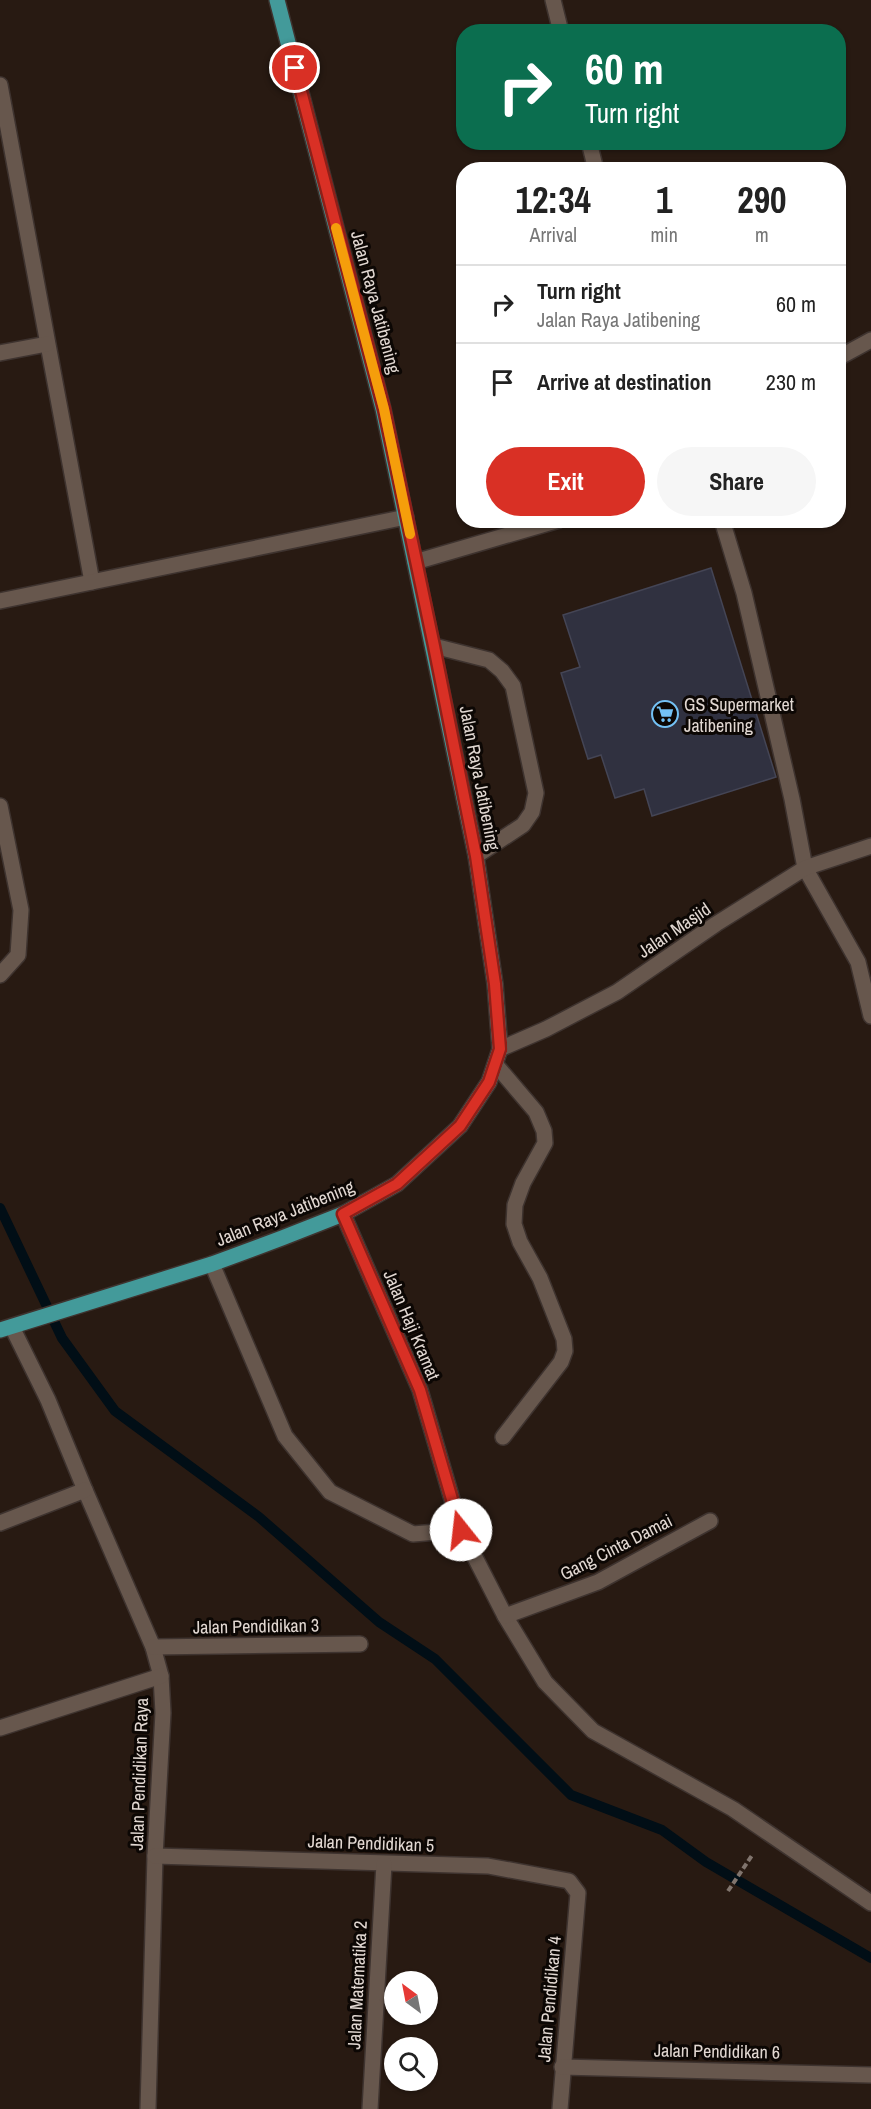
<!DOCTYPE html>
<html lang="en">
<head>
<meta charset="utf-8">
<style>
	:root { --surface:#fff; --page:#f6f6f6; --text:#222; --muted:#767676; --line:#e0e0e0; --accent:#d93025 }
	body { margin:0; font-family:"Archivo Narrow",sans-serif; background:var(--page); color:var(--text); height:100vh; display:flex; flex-direction:column; font-size:22px; white-space:nowrap }
	* { box-sizing:border-box; margin:0 }
	p { font-size:20px; color:var(--muted) }
	.icon { flex:none; width:33px; height:33px; fill:none; stroke:currentColor; stroke-width:2; stroke-linecap:round; stroke-linejoin:round }
	.map { position:relative; flex:1; overflow:hidden }
	.drawer { position:absolute; left:456px; top:162px; width:390px; height:366px; display:flex; flex-direction:column; background:var(--surface); border-radius:24px; box-shadow:0 2px 4px #0004 }
	.drawer>* { flex:none }
	.guide { position:absolute; left:456px; top:24px; width:390px; height:126px; border-radius:24px; box-shadow:0 2px 4px #0004; background:#0b6e4f; color:#fff; overflow:hidden }
	.needle { width:39px; rotate:328deg }
	.controls { position:absolute; left:384px; top:1971px; display:grid; gap:12px }
	.controls a { display:grid; place-items:center; width:54px; height:54px; border-radius:50%; background:var(--surface); box-shadow:0 2px 4px #0004; font-size:30px }
	.pin { position:absolute; display:grid; place-items:center; width:51px; height:51px; color:#fff; margin:-26px; border:3px solid #fff; border-radius:50%; box-shadow:0 2px 6px #0007 }
	.me { position:absolute; width:66px; margin:-33px; rotate:344deg; stroke-linejoin:round; filter:drop-shadow(0 0 4px #0008) }
	.turn { display:flex; align-items:center; gap:21px; height:126px; padding:0 30px; font-size:27px }
	.turn .icon { width:78px; height:78px; stroke-width:2.5 }
	.turn b { display:block; font-size:42px; line-height:51px }
	.eta { display:flex; justify-content:space-evenly; align-items:center; height:102px; text-align:center }
	.eta b { font-size:36px; font-weight:800; line-height:42px }
	.action { display:flex; gap:12px; margin-top:auto; padding:12px 30px }
	.action a { flex:1; height:69px; border-radius:36px; background:var(--accent); color:#fff; font-size:24px; font-weight:800; line-height:69px; text-align:center }
	.action a+a { background:var(--page); color:var(--text) }
	ul { padding:0; list-style:none }
	li { display:flex; align-items:center; gap:18px; height:78px; padding:0 30px; border-top:2px solid var(--line) }
	li div { flex:1 }
	li b { display:block; font-size:22px }
	li em { font-style:normal }
	.map>svg:first-child { display:block }
</style>
</head>
<body>
<div class="map">
<svg width="871" height="2109" viewBox="0 0 871 2109">
	<rect width="100%" height="100%" fill="#281a12"/>
	<g fill="none" stroke-linecap="round" stroke-linejoin="round">
		<path stroke="#010e16" stroke-width="10" d="M0,1208l62,130 53,73 144,106 120,105 56,37 136,136 91,35 44,32 165,96"/>
	</g>
	<path fill="#303140" stroke="#444555" stroke-width="1.5" d="M711,568l65,209 -124,39 -8,-27 -29,9 -14,-43 -13,4 -27,-86 19,-6 -17,-52z"/>
	<g fill="none" stroke-linecap="round" stroke-linejoin="round">
		<defs>
			<g id="minor">
				<path d="M553,0l8,32"/>
				<path d="M0,85l92,497"/>
				<path d="M589,142l7,28"/>
				<path d="M0,353l47,-9"/>
				<path d="M838,358l33,-18"/>
				<path d="M722,520l22,73 48,206 13,69 53,94 13,54"/>
				<path d="M415,562l144,-42"/>
				<path d="M0,601l406,-84"/>
				<path d="M434,646l55,14 13,11 11,15 23,107 -4,19 -9,13 -47,31"/>
				<path d="M0,806l21,104 -3,45 -18,20"/>
				<path d="M500,1049l46,-20 71,-37 99,-68 89,-56 66,-22"/>
				<path d="M496,1065l40,47 8,19 1,12 -22,40 -8,22 -1,19 6,18 20,36 24,61 1,12 -4,11 -58,75"/>
				<path d="M343,1214l77,176 41,140 44,86 40,66 48,49 140,78 138,94"/>
				<path d="M212,1264l73,172 45,56 83,42 48,-4"/>
				<path d="M12,1327l36,73 37,90 68,157 8,29 2,37 -8,143 -7,253"/>
				<path d="M0,1523l85,-33"/>
				<path d="M505,1616l93,-34 112,-61"/>
				<path d="M153,1647l207,-3"/>
				<path d="M0,1728l161,-52"/>
				<path d="M155,1856l333,10 81,15 9,12 -18,216"/>
				<path d="M562,2067l309,8"/>
				<path d="M370,2109l14,-245"/>
			</g>
			<path id="major" d="M0,1330l212,-66 70,-26 61,-24 54,-30 63,-58 29,-44 11,-33 -5,-65 -19,-128 -93,-447 -106,-409"/>
		</defs>
		<use href="#minor" stroke="#3e332f" stroke-width="18"/>
		<use href="#major" stroke="#3e332f" stroke-width="18"/>
		<path stroke="#80746d" stroke-width="4" stroke-dasharray="6 3" stroke-linecap="butt" d="M728,1891l25,-37"/>
		<use href="#minor" stroke="#67574d" stroke-width="15"/>
		<use href="#major" stroke="#439a9a" stroke-width="15"/>
	</g>
	<g fill="none" stroke-linecap="round" stroke-linejoin="round">
		<defs>
			<path id="route" d="M295,68l89,341 50,237 42,210 19,128 5,65 -11,33 -29,44 -63,58 -54,30 77,176 41,140"/>
		</defs>
		<use href="#route" stroke="#8d1f18" stroke-width="15"/>
		<use href="#route" stroke="#d93025" stroke-width="10"/>
		<path stroke="#f59e0b" stroke-width="10" d="M336,228l48,181 26,125"/>
	</g>
	<defs>
		<symbol id="supermarket-ring" viewBox="-11 -11 22 22"><circle r="9.5" fill="#0c0704" stroke="#73c1f5" stroke-width="1.5"/><path d="M-6-5.5h2.5l.6 2H6L4.5 2H-2.5L-4.4-4H-6ZM-1.5 3.2a1.3 1.3 0 1 0 .1 0ZM3 3.2a1.3 1.3 0 1 0 .1 0Z" fill="#73c1f5"/></symbol>
	</defs>
	<g fill-rule="evenodd">
		<use href="#supermarket-ring" x="650" y="699" width="30" height="30"/>
	</g>
	<g text-anchor="middle" dominant-baseline="central" stroke-width="6" stroke-linejoin="round" paint-order="stroke">
		<g font-size="18" fill="#e2d8d2" stroke="#0c0704">
			<text transform="translate(376 302) rotate(75)">Jalan Raya Jatibening</text>
			<text transform="translate(480 778) rotate(79)">Jalan Raya Jatibening</text>
			<text transform="translate(674 930) rotate(-34)">Jalan Masjid</text>
			<text transform="translate(285 1213) rotate(-22)">Jalan Raya Jatibening</text>
			<text transform="translate(412 1325) rotate(67)">Jalan Haji Kramat</text>
			<text transform="translate(616 1547) rotate(-27)">Gang Cinta Damai</text>
			<text transform="translate(256 1626) rotate(-1)">Jalan Pendidikan 3</text>
			<text transform="translate(139 1774) rotate(-88)">Jalan Pendidikan Raya</text>
			<text transform="translate(371 1843) rotate(2)">Jalan Pendidikan 5</text>
			<text transform="translate(357 1985) rotate(-87)">Jalan Matematika 2</text>
			<text transform="translate(549 1999) rotate(-85)">Jalan Pendidikan 4</text>
			<text transform="translate(717 2051) rotate(1)">Jalan Pendidikan 6</text>
		</g>
		<g font-size="18" fill="#e2d8d2" stroke="#0c0704" text-anchor="start">
			<text x="684" y="704">GS Supermarket<tspan x="684" dy="21">Jatibening</tspan></text>
		</g>
	</g>
</svg>
<div class="controls">
<a><svg class="needle" viewBox="-14 -14 28 28"><path d="M0-13l5 13h-10z" fill="#e53935"/><path d="M0 13l5-13h-10z" fill="#767676"/></svg></a>
<a><svg class="icon" aria-label="search" viewBox="0 0 24 24"><circle cx="10" cy="10" r="6"/><path d="M15 15l6 6"/></svg></a>
</div>
<div class="pin" style="left:295px;top:68px;background:#d93025"><svg class="icon" aria-label="arrive" viewBox="0 0 24 24"><path d="M6 21V4h12l-3 4 3 4H6"/></svg></div>
<svg class="me" style="left:461px;top:1530px" viewBox="-20 -20 40 40"><circle r="19" fill="#fff"/><path d="M0-13L10 11 0 6-10 11z" fill="#d93025"/></svg>
<div class="guide">
<div class="turn"><svg class="icon" aria-label="right" viewBox="0 0 24 24"><path d="M7 20v-9h11M14 6l5 5-5 5"/></svg><div><b>60 m</b>Turn right</div></div>
</div>
<section class="drawer">
<div class="eta">
<div><b>12:34</b><p>Arrival</p></div>
<div><b>1</b><p>min</p></div>
<div><b>290</b><p>m</p></div>
</div>
<ul>
<li><svg class="icon" aria-label="right" viewBox="0 0 24 24"><path d="M7 20v-9h11M14 6l5 5-5 5"/></svg><div><b>Turn right</b><p>Jalan Raya Jatibening</p></div><em>60 m</em></li>
<li><svg class="icon" aria-label="arrive" viewBox="0 0 24 24"><path d="M6 21V4h12l-3 4 3 4H6"/></svg><div><b>Arrive at destination</b></div><em>230 m</em></li>
</ul>
<div class="action"><a>Exit</a><a>Share</a></div>
</section>
</div>
</body>
</html>
